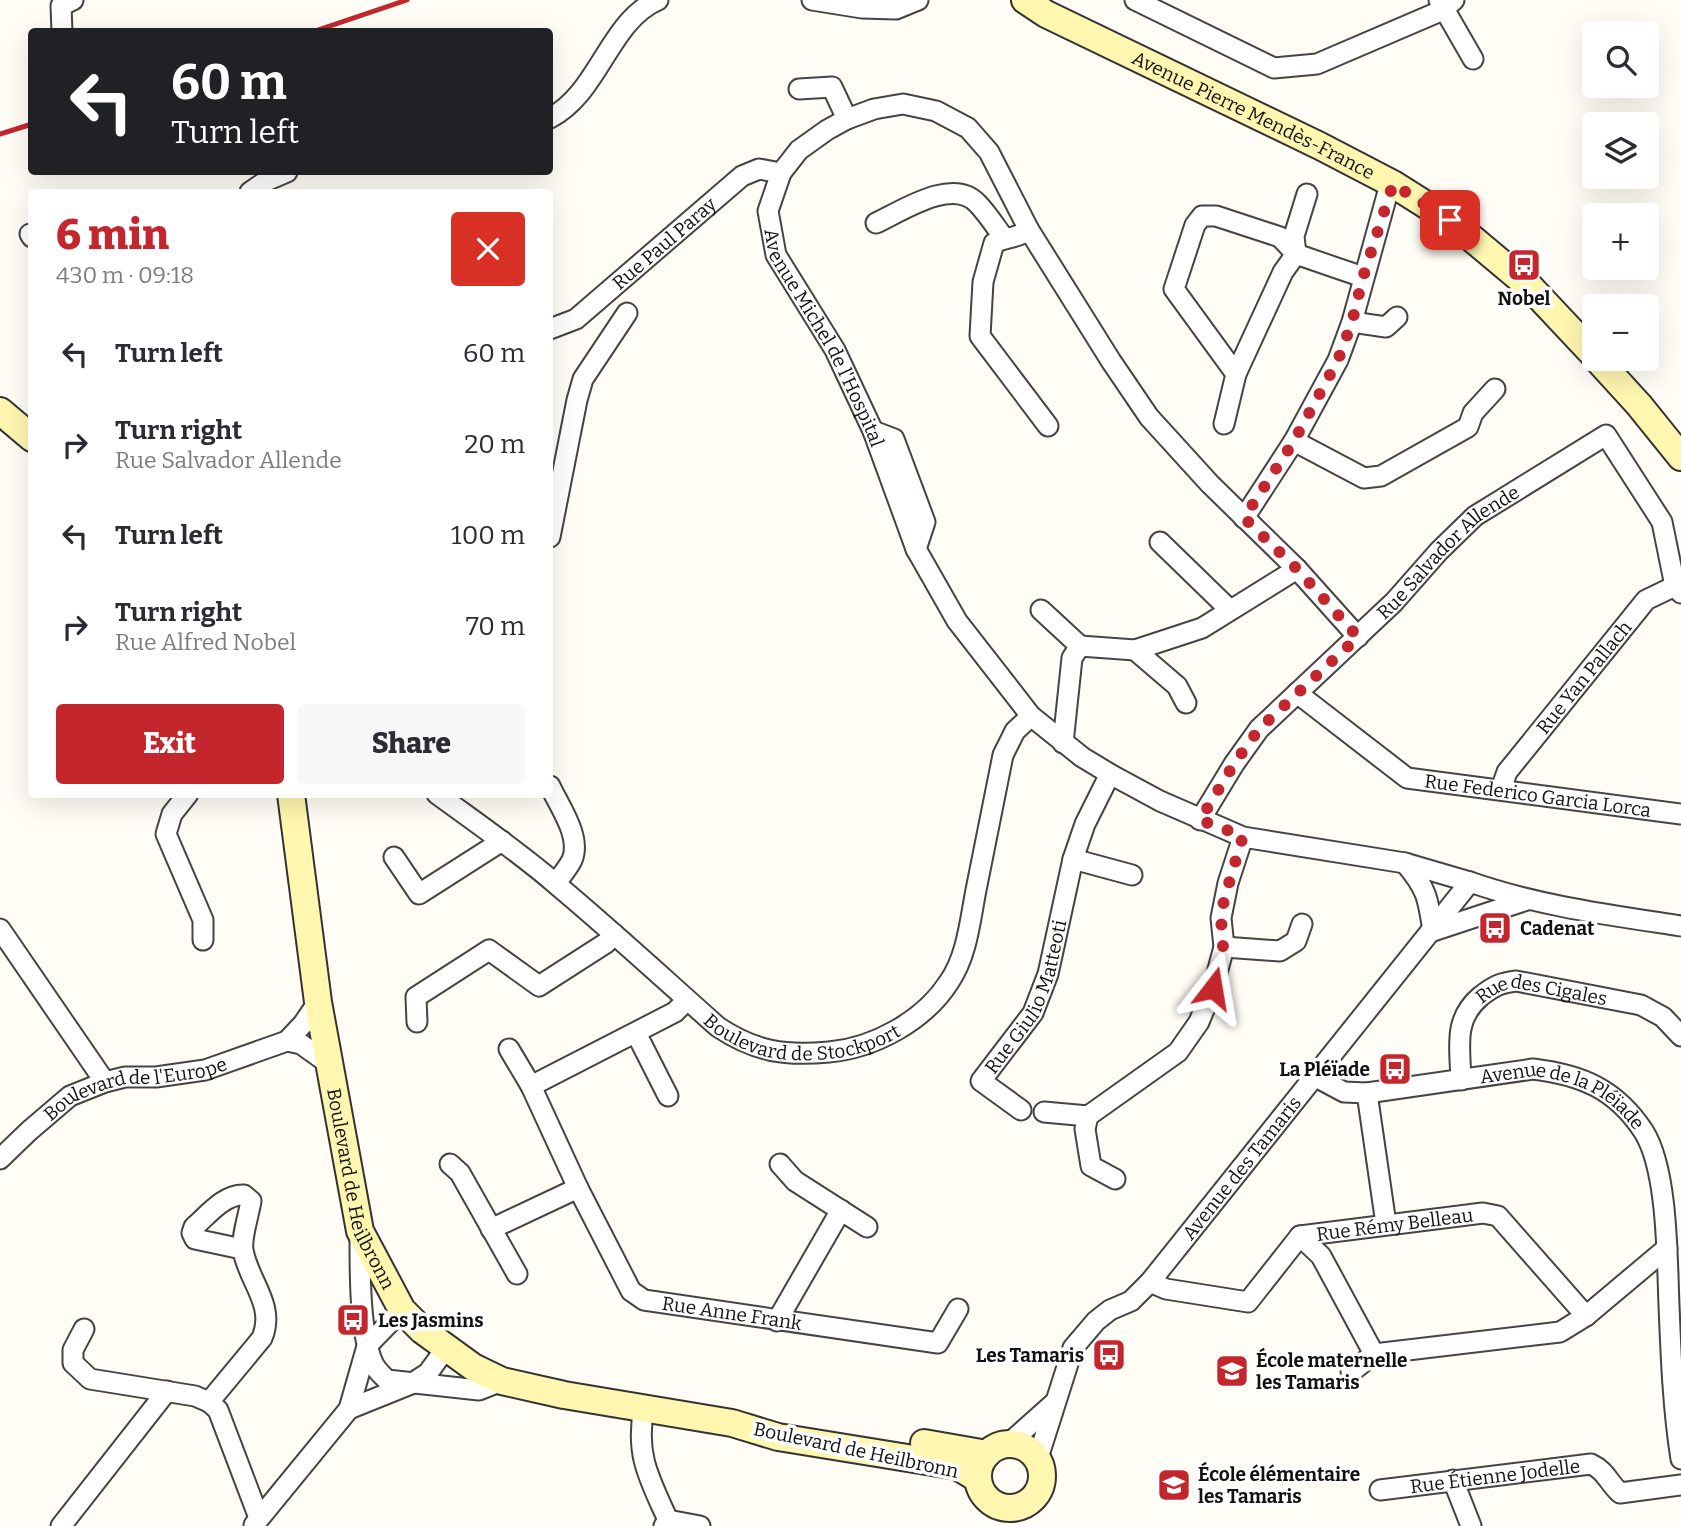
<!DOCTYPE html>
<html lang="en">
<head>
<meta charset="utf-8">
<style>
	:root { --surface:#fff; --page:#f7f7f7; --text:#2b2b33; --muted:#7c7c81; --accent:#c4262e }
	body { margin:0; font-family:Bitter,serif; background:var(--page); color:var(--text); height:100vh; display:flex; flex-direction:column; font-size:26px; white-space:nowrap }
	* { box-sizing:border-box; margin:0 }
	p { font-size:23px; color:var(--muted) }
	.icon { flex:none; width:38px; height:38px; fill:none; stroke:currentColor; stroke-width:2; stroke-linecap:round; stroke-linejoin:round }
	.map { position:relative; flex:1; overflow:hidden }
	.details { position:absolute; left:28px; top:189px; width:525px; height:609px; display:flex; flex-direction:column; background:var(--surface); border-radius:7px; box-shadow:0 7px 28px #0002 }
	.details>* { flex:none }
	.banner { position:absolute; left:28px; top:28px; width:525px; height:147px; border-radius:7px; box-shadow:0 7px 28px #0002; background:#202124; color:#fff; overflow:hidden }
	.fabs { position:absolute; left:1582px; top:21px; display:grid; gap:14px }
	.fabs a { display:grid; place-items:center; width:77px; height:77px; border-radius:7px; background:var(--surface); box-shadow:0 7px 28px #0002; font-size:35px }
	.pin { position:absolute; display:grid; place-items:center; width:60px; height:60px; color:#fff; margin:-30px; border-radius:14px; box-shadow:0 4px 10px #0006 }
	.me { position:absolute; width:77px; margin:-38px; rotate:14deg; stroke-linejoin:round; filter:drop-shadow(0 0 5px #0008) }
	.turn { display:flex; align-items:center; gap:24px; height:147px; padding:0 28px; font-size:32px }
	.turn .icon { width:91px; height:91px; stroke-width:2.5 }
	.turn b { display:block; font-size:49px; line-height:60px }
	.round { display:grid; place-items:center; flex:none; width:74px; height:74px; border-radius:7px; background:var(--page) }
	.head { display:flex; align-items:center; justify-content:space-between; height:119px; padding:0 28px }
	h1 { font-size:42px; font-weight:800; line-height:52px; color:var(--accent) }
	.action { display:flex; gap:14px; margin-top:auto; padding:14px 28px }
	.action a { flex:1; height:80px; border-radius:7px; background:var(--accent); color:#fff; font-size:28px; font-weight:800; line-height:80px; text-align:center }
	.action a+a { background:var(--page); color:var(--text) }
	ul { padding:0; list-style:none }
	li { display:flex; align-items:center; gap:21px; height:91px; padding:0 28px }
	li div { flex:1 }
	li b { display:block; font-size:26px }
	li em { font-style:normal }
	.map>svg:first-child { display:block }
</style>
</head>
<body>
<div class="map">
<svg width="1681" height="1526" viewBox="0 0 1681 1526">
	<rect width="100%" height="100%" fill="#fffdf5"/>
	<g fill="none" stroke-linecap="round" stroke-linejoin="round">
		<defs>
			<g id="street">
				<path d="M812,0l50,8 34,1 22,-9"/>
				<path d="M1135,0l139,68 43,-4 126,-54 11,-10"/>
				<path d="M1439,0l34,59"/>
				<path d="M62,32l-1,-26 12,-6"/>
				<path d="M799,89l33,-2 15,32"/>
				<path d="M550,118c49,-25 59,-97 108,-118"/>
				<path d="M250,192l16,-11 21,-9"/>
				<path d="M876,223c26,-12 76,-46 101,-20 10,10 18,23 27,35"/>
				<path d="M1029,230c-11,8 -23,7 -35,13l-11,39 -3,54 68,90"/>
				<path d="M30,234l2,3"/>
				<path d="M1352,322l34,5 11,-10"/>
				<path id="s1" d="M550,329l26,-10 166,-143 17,-7 22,4"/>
				<path d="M1236,374l47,-102 13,-18 -2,-18 13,-42"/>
				<path d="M1224,424l12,-50 -62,-85 21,-64 7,-9h14l64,21 16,17 67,23"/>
				<path d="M873,431l21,8 31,83 -9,27"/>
				<path d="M1294,441l70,37 17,-2 87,-49 5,-14 22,-24"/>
				<path d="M1244,518l50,-77 44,-81 14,-38 35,-127 6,-11"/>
				<path d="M550,537l27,-137 6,-21 44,-66"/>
				<path d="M1160,542l70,68"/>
				<path d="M1041,610l39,36"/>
				<path id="s2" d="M1358,637l-61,-68 -87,-85 -61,-67 -38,-56 -82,-131 -40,-78 -21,-24 -32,-17 -33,-7 -29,5 -27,10 -20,11 -28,20 -18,23 -13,38 8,44 59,95 38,81 43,118 41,72 74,95 51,41 28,17 50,27 83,36 162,26 65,19"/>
				<path d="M1135,650l42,36 9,17"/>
				<path id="s3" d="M1297,693l110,85 274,36"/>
				<path d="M1063,743l9,-85 8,-12 55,4 67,-22 95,-59"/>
				<path d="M550,786c9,20 32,51 22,74 -4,8 -11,16 -16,23"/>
				<path id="s4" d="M1501,789l6,-17 139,-172 29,-14 6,7"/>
				<path d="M188,794l-16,20 -6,20 37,86v20"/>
				<path id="s5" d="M437,794c41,30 82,58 120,91 55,46 107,94 161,142 38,25 66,29 111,25 45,-4 95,-31 120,-70 18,-26 21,-61 27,-92 9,-45 18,-90 27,-135l12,-24 16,-15"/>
				<path id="s6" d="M1200,820l34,-56 25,-35 135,-127 45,-51 36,-35 131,-81 56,87 13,64"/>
				<path d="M394,857l25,37 83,-53"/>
				<path d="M1073,859l59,16"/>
				<path d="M1405,863c22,26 23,35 28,68"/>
				<path d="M0,929l105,153"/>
				<path d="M1433,931l94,-31"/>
				<path d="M1224,947l56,4 16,-10 6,-17"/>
				<path d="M417,1022l-1,-25 73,-47 50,36 67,-43 8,-9"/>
				<path d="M636,1033l32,63"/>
				<path d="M287,1041l14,3 28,20"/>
				<path id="s7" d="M509,1049l22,37 47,102 53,103 13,9 294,43 20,-34"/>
				<path id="s8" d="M1316,1077l28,15 23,1 166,-24c49,6 83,20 111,63 24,39 23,127 25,173 2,50 4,104 12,154"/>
				<path id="s9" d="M1461,1080c-1,-33 -8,-61 20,-84 13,-10 19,-13 35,-15l125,24 22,12 18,19"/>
				<path d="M531,1086l144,-74 12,-12"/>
				<path d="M1367,1093l19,131"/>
				<path id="s10" d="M1021,1110l-40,-29 52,-68 15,-39 25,-115 12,-35 25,-50"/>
				<path d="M1044,1112l44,4"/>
				<path id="s11" d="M0,1159l29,-28 41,-35 35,-14 20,-5h31l49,-7 82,-29 16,-17 15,-22"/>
				<path d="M450,1164l10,9 57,101"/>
				<path d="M780,1164l15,17 72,46"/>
				<path d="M1115,1179l-24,-13 -6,-37 3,-13 90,-64 21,-30 14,-34 11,-41 -3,-29 7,-35 15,-46"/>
				<path d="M491,1229l87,-41"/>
				<path d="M360,1232c0,35 -1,100 13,131 3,7 9,12 14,17l92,10 23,-9"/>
				<path d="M1300,1236l21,20 53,98"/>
				<path d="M242,1249l-47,-10 -3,-6 2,-6c14,-12 30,-33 50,-32l7,6c-2,13 -10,37 -8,49 5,31 33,55 19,88l-53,64 9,8 41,108"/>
				<path id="s12" d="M1150,1282l16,7 82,13 52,-66 183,-23 15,3 88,100"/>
				<path d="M402,1310l-35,36 -18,63 62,-25 17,-11 18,-25"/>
				<path d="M777,1321l64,-111"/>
				<path d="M84,1329l-11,21v13l17,16 105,17 14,6"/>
				<path d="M1351,1372l23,-18 186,-22 26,-16 81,-68"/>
				<path d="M644,1407c-9,48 5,71 24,113l-4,6"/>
				<path d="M1007,1445l47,-42"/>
				<path id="s13" d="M1037,1461l36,-113 23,-27 14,-11 21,-9 19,-19 320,-400c69,24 139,33 211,44"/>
				<path d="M1453,1480l18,46"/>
				<path id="s14" d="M1380,1490l211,-26c15,7 17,18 29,29l61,-8"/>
				<path d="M668,1520l32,6"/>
				<path d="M254,1525l95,-116"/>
				<path d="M61,1526l106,-135"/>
			</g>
			<g id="secondary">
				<path id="s15" d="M1025,0l21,14 274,132 73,38 57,36 80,67 64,68"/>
				<path d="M1597,359l42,46 42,52"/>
				<path d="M0,411l32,27"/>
				<path id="s16" d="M291,794l27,208 42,229 42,79 20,20 51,37 29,14 62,14 168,28 46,14 179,29 21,13"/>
				<path d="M924,1443l63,11"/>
				<circle cx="1010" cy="1476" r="32"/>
			</g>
		</defs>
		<use href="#street" stroke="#444" stroke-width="23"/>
		<use href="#secondary" stroke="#333" stroke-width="30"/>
		<use href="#street" stroke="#fff" stroke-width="19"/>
		<use href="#secondary" stroke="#fff6b0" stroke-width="26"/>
		<g stroke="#c4262e" stroke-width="5">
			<path d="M312,32l95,-32"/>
			<path d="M0,134l32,-10"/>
		</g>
	</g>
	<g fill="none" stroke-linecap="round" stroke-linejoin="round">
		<path stroke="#c4262e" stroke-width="12" stroke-dasharray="0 21.6" d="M1213,988l10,-41 -2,-29 3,-18 19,-64 -43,-16 34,-56 25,-35 99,-92 -61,-68 -53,-51 50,-77 44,-81 14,-38 11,-45 30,-93 57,36"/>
	</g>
	<defs>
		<symbol id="bus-square" viewBox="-11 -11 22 22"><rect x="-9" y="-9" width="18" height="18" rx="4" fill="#c4262e" stroke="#fff"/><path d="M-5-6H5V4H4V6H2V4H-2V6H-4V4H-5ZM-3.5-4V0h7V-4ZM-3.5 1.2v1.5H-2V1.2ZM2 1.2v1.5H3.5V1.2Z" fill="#fff"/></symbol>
		<symbol id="school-square" viewBox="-11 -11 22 22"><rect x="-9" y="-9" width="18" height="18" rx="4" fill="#c4262e" stroke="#fff"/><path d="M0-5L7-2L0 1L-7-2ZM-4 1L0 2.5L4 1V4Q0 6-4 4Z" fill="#fff"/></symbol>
	</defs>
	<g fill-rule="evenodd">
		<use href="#bus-square" x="1505" y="246" width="38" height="38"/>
		<use href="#bus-square" x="1476" y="909" width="38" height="38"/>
		<use href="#bus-square" x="1376" y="1050" width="38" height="38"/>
		<use href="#bus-square" x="334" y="1301" width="38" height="38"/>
		<use href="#bus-square" x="1090" y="1336" width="38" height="38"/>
		<use href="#school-square" x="1213" y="1352" width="38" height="38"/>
		<use href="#school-square" x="1155" y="1466" width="38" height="38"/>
	</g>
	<g text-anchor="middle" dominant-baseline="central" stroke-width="7" stroke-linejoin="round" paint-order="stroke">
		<g font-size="19" fill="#111" stroke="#fff">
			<text stroke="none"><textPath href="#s15" startOffset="256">Avenue Pierre Mendès-France</textPath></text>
			<text stroke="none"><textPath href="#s1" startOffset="144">Rue Paul Paray</textPath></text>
			<text stroke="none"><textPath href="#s2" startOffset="1040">Avenue Michel de l'Hospital</textPath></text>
			<text stroke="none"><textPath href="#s6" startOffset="368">Rue Salvador Allende</textPath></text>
			<text stroke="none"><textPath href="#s4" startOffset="140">Rue Yan Pallach</textPath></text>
			<text stroke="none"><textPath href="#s3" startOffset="271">Rue Federico Garcia Lorca</textPath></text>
			<text stroke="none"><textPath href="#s10" startOffset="147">Rue Giulio Matteoti</textPath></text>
			<text stroke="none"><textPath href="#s9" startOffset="154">Rue des Cigales</textPath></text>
			<text stroke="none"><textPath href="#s5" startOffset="453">Boulevard de Stockport</textPath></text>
			<text stroke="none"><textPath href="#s11" startOffset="159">Boulevard de l'Europe</textPath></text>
			<text stroke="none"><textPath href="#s8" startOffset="259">Avenue de la Pléïade</textPath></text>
			<text stroke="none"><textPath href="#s13" startOffset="368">Avenue des Tamaris</textPath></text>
			<text stroke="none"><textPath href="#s16" startOffset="402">Boulevard de Heilbronn</textPath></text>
			<text stroke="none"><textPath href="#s12" startOffset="280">Rue Rémy Belleau</textPath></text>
			<text stroke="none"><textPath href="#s7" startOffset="376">Rue Anne Frank</textPath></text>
			<text transform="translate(856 1450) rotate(12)">Boulevard de Heilbronn</text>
			<text stroke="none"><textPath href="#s14" startOffset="116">Rue Étienne Jodelle</textPath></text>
		</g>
		<g font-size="19" font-weight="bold" fill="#111" stroke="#fff" text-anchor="start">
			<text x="1524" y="298" text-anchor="middle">Nobel</text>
			<text x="1520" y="928">Cadenat</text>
			<text x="1370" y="1069" text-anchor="end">La Pléïade</text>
			<text x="378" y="1320">Les Jasmins</text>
			<text x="1084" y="1355" text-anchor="end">Les Tamaris</text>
			<text x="1256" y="1360">École maternelle<tspan x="1256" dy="22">les Tamaris</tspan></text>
			<text x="1198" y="1474">École élémentaire<tspan x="1198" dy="22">les Tamaris</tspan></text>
		</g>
	</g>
</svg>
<div class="fabs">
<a><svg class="icon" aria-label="search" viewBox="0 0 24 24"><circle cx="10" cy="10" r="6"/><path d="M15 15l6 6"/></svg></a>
<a><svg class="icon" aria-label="layers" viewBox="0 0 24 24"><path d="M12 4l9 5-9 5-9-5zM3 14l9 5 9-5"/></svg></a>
<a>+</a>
<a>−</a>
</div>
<div class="pin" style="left:1450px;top:220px;background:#d93025"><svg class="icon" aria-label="arrive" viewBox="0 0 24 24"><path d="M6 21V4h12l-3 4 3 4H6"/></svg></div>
<svg class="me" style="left:1213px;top:988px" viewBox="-20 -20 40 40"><path d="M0-17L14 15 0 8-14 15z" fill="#c4262e" stroke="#fff" stroke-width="4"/></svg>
<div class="banner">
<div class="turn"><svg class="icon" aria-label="left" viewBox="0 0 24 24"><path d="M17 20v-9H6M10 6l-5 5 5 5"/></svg><div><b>60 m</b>Turn left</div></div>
</div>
<section class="details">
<div class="head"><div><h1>6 min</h1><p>430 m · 09:18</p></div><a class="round" style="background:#d93025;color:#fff"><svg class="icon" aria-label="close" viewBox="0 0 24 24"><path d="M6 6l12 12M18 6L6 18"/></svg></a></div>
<ul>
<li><svg class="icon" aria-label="left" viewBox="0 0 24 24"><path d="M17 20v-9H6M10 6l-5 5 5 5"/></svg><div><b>Turn left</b></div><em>60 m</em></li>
<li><svg class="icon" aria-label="right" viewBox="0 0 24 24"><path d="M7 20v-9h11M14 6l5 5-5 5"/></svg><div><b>Turn right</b><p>Rue Salvador Allende</p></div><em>20 m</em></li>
<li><svg class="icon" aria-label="left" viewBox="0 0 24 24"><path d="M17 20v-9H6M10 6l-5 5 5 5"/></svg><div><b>Turn left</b></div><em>100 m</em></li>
<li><svg class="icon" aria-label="right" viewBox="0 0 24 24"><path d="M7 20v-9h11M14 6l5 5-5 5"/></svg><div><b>Turn right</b><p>Rue Alfred Nobel</p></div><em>70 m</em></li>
</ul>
<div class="action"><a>Exit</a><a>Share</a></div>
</section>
</div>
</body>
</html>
